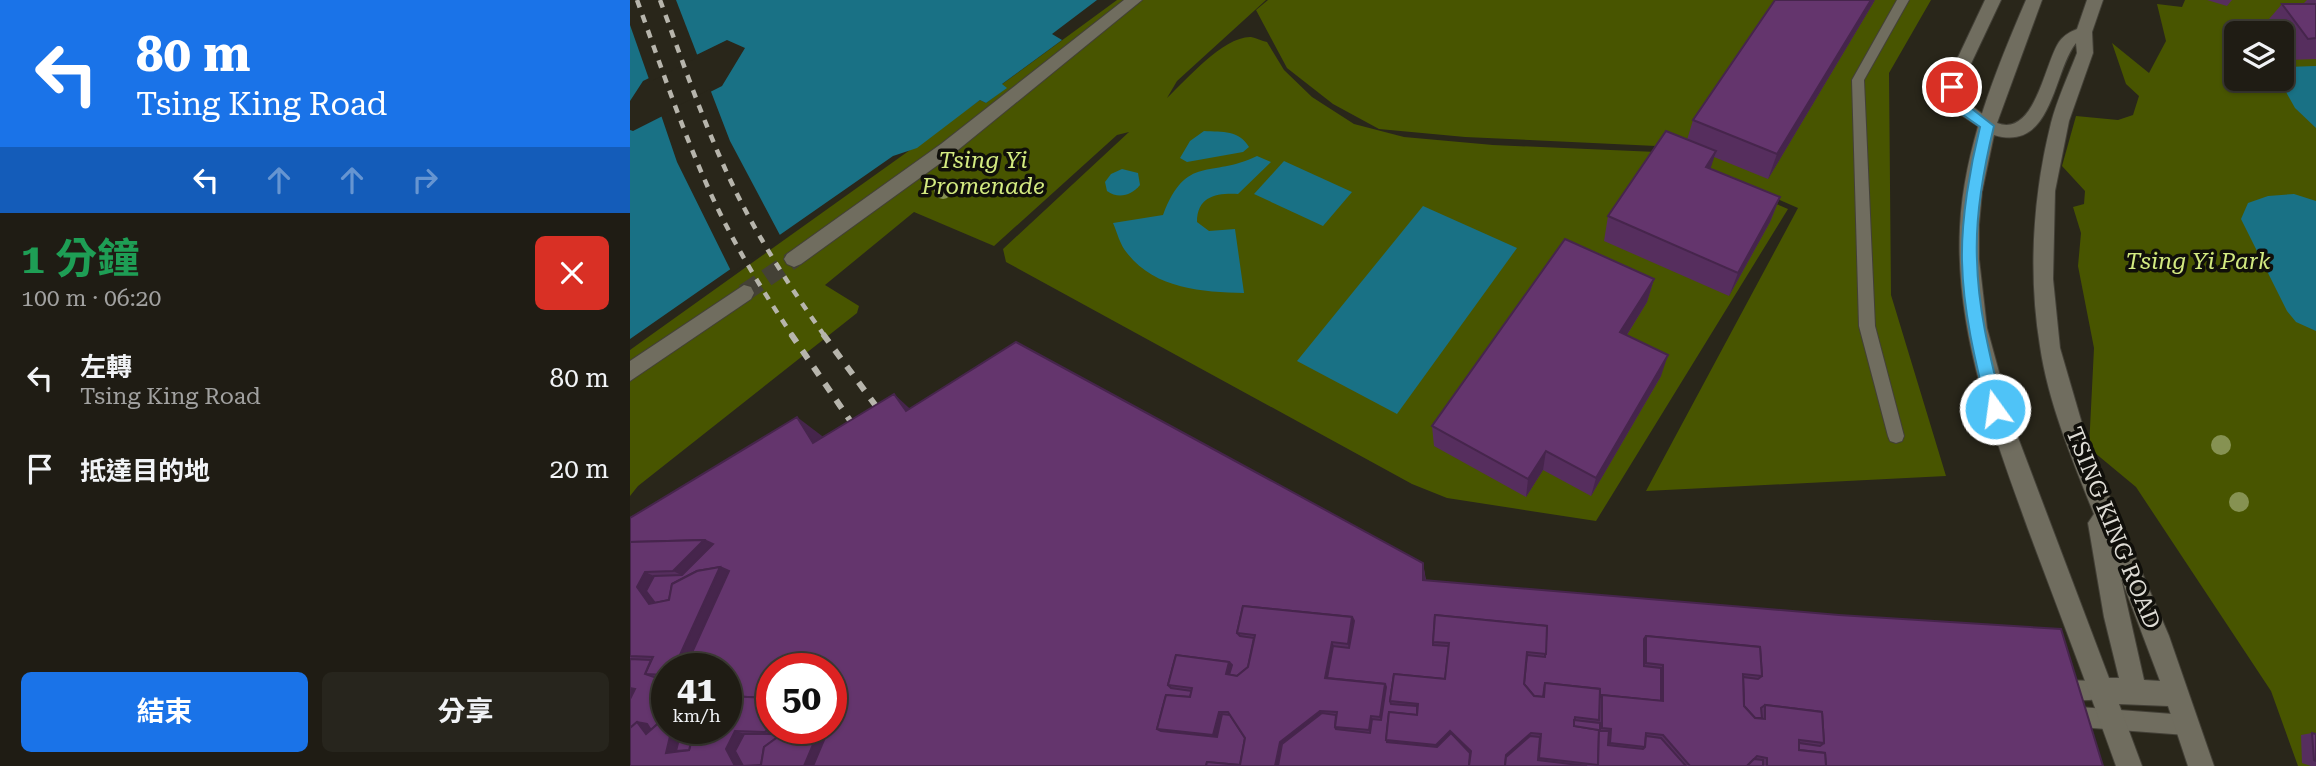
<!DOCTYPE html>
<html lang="zh-TW">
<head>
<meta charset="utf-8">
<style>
	:root { --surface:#1f1c14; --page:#27251d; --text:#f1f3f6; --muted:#a1a1a0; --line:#3c3a34; --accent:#1a73e8 }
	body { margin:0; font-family:"Roboto Serif","Noto Sans TC",serif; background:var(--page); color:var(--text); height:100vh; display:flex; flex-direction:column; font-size:26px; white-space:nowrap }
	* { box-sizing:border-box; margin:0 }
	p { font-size:23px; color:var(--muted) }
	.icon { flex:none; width:38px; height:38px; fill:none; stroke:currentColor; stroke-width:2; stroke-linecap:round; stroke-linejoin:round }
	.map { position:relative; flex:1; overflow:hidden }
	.panel { display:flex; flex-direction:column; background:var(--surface); width:630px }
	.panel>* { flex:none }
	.top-card { background:#1a73e8; color:#fff; overflow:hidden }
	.fabs { position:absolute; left:1594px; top:21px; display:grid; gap:14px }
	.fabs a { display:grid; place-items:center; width:70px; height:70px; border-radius:10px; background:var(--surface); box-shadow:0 2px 5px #0004,0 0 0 2px var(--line); font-size:35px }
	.speed { position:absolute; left:21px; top:653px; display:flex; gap:14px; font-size:35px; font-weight:700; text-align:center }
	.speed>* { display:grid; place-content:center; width:91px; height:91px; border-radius:50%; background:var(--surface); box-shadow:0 2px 5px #0004,0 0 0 2px var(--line); line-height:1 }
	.speed small { font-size:18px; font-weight:400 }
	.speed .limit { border:10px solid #d22; background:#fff; color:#111 }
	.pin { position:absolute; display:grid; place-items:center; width:60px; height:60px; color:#fff; margin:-30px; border:4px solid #fff; border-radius:50%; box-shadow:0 2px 7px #0007 }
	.me { position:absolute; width:77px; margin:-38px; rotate:346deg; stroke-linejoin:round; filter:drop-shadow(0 0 5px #0008) }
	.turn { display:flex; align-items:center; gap:24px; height:147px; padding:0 21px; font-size:32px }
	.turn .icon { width:91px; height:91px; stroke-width:2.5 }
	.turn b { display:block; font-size:49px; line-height:60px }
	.lanes { display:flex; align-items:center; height:66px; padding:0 21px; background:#0003; justify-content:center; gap:35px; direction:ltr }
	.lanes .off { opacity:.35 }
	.round { display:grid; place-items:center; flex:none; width:74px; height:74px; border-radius:10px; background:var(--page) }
	.overview { display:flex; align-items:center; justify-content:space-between; height:119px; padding:0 21px }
	h1 { font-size:42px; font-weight:700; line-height:52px; color:#1e9e55 }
	.action { display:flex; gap:14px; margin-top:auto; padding:14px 21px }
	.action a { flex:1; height:80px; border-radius:10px; background:var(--accent); color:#fff; font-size:28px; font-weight:700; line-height:80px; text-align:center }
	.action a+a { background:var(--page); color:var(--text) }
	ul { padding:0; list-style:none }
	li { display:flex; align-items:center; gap:21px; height:91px; padding:0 21px }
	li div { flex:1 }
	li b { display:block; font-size:26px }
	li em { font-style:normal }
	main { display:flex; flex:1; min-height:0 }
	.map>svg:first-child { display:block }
</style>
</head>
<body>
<main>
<section class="panel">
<div class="top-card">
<div class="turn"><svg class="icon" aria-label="left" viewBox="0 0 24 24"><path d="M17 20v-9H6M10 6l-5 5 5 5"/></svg><div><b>80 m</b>Tsing King Road</div></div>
<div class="lanes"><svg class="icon" aria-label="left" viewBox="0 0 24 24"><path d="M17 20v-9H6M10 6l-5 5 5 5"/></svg><svg class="icon off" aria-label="ahead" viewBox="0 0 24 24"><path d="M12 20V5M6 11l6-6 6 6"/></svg><svg class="icon off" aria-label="ahead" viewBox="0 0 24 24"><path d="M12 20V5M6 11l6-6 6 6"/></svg><svg class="icon off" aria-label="right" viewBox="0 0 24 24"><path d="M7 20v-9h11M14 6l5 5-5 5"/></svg></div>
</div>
<div class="overview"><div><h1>1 分鐘</h1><p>100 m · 06:20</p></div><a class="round" style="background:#d93025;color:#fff"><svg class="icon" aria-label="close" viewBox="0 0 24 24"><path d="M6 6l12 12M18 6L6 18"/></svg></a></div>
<ul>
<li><svg class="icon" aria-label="left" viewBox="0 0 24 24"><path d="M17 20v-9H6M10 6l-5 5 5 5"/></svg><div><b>左轉</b><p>Tsing King Road</p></div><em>80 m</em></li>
<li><svg class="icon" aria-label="arrive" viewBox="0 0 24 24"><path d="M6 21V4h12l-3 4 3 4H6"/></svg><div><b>抵達目的地</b></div><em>20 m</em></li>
</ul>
<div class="action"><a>結束</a><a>分享</a></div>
</section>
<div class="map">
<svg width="1686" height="766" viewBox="0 0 1686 766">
	<rect width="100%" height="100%" fill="#29261a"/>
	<g fill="#485500" fill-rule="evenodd">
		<path d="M487,0h149l-89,81 -10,17c19,-18 57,-62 84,-61 5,1 11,4 16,5l17,28 28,27 42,27 50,13 89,8 164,7 131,57 -192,312 -149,-23 -35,-14 -406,-222 -3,-13 126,-117 -12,3 -123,111 -80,-34 -89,73 34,21 -2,7 -219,173 -8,10v-146l350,-250 6,3 20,-15 -5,-3z"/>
		<path d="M638,0h663l-42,73 2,222 55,181 -300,15 152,-283 -142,-62 -191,-9 -86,-8 -46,-25 -46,-36 -31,-58z"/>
		<path d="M1555,0h131v766h-18l-27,-75 -135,-204 -47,-39 5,-100 -16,-82 3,-33 -8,-26 11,-3 1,-13 -23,-25 14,-50 42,4 15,-5 6,-19 -13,-12 -14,-41 37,30 17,-32 -9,-37 25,3zM1606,33h46v46h-46z"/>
	</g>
	<g fill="#197185">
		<path d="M0,0h467l-45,34 10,6 -60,44 5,4 -21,15 -6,-3 -63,48 -24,8 -263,183v-209l3,1 89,-45 23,-38 -18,-8 -84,41 -13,20z"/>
		<path d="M1686,66v62l-21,-20 -14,-25 1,-16z"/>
		<path d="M574,131c19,1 35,-1 45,16l-6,5 -56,10 -7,-4 10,-17z"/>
		<path d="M627,156l14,6 -33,32c-21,-1 -41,2 -41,28l12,9 26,-2 9,64c-42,-1 -89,-4 -117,-40 -7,-8 -10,-21 -14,-30l50,-8c24,-62 47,-36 94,-59z"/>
		<path d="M654,161l68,31 -29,34 -69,-32z"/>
		<path d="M492,169l16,4 2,12c-9,11 -22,14 -33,6l-2,-9 6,-8z"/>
		<path d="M1664,194l22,7v130l-20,-9 -9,-11 -46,-92 7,-16 20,-7z"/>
		<path d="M793,206l94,42 -120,166 -100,-53z"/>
	</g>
	<g fill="#29261a">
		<path d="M0,0h46l22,57 -48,25 -20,-57z"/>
		<path d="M80,89l20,52 52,98 -50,34 -55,-111 -16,-47z"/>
	</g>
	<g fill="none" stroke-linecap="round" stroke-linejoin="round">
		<path stroke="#444136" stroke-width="18" stroke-dasharray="18 9" stroke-linecap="butt" d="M114,293l50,-34"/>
		<defs>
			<g id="service">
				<path d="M1267,0h12l-45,80 11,246 29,110 -2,5 -6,2 -6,-2 -2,-5 -29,-110 -7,-246z"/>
				<path d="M1429,680l40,1 7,2 2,7 -2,7c-14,5 -40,4 -54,-1l-2,-7 2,-7z"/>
				<path d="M1436,706l120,9 7,3 3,7 -3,7 -7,3 -120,-9 -7,-3 -3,-7 3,-7z"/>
			</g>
			<g id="pedestrian">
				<path d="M494,0h18l-189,154 -152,110 -7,3 -7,-3 -3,-5 3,-5 154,-110z"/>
				<path d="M114,285l7,2 3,6 -3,6 -121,82v-20z"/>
			</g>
			<path id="minor" d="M1355,0h16l-41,87 8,16 25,19 3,4 -3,4 -6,2 -32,-21 -11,-24z"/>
			<path id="secondary" d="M1396,0h16l-45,123c38,15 48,-61 62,-81 5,-7 11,-10 18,-13l10,-29h16l-11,32 1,21 -24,68 -14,70 -2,88 7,69 30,103 79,185 45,130h-26l-20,-60 -49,-2 23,62h-26c-28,-79 -58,-157 -88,-237 -35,-97 -73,-197 -68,-302 4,-79 35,-155 66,-227zM1446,43l1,10c-9,23 -20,47 -26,70 -18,72 -23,150 -11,223 8,56 33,116 54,168l-6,9 16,94 15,61h-10l-95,-251 -27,-99 -8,-69v-34l3,-33 12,-57c59,18 59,-64 82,-92zM1491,578l39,103 -16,-1z"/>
		</defs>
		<use href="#service" stroke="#434037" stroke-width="2"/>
		<use href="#pedestrian" stroke="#434037" stroke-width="2"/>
		<use href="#minor" stroke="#434037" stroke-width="2"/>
		<use href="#secondary" stroke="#434037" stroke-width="2"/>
		<use href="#service" fill="#706d5f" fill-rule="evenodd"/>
		<use href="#pedestrian" fill="#706d5f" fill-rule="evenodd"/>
		<use href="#minor" fill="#706d5f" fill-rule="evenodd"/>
		<use href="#secondary" fill="#706d5f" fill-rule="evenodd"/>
		<g stroke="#b7b5ac" stroke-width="4.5" stroke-dasharray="8 8" stroke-linecap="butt">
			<path d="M7,0c25,69 48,139 79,205 22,46 48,88 76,130"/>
			<path d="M30,0c24,65 46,131 77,194 25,50 55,96 87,141"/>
		</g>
		<g stroke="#b7b5ac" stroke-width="6" stroke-dasharray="10 10" stroke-linecap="butt">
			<path d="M161,334l69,101"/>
			<path d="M193,334l64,87"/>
		</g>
	</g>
	<g fill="#869252">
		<circle cx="313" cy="190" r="9"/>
		<circle cx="1591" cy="445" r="10"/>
		<circle cx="1609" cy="502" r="10"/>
	</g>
	<g fill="#562e5e" fill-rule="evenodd">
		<path d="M1245,0l-107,179 -54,-22 -4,11 70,29 -10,25 -41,74 -125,-55 4,-25 79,-76 6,-20z"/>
		<path d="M1577,0h25l-5,6z"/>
		<path d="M1677,0h9v59l-28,1 -6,-8v-19h-13l-6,-7 19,-22h21z"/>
		<path d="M1024,279l-7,23 -20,33 34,41 -70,120 -48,-26 -17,27 -92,-51 -2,-20z"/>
		<path d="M280,409l513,154 3,17 413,35 264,151h-1473v-248l193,-81zM37,668h59v60h-59z"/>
		<path d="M1682,733l4,1v32h-5l-9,-3 -1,-28z"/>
	</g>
	<g fill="#46254c">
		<path d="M1241,0h4l-107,179 9,-25z"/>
		<path d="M1086,151l-8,26 -2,-10z"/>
		<path d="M1150,197l-10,25 -41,74 9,-23z"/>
		<path d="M1024,279l-7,23 -32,52 5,-22z"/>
		<path d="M1038,355l-7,21 -70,120 5,-18z"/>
		<path d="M264,394l27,25 -15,-8z"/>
		<path d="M167,417l33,25 -17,1z"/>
		<path d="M916,451l-3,19 -17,27 2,-18z"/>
		<path d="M74,540l48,25 -26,103h-59l-22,6 22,25v29h9l27,7 32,-4 45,13 7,-6 -22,-6 7,-7v3h59l25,38h-121l-102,-12 -3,-31v-63l28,9 -10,-50 -18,-42 15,-5 36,16 13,-7 -21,-10z"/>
		<path d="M793,563l3,20 -3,-3z"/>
		<path d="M722,617l8,21 -4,26 -8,-20z"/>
		<path d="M702,642l9,20 -4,20 -12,-4z"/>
		<path d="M599,662l34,23 -37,-11z"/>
		<path d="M690,711l10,15 -39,40h-16l5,-24z"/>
		<path d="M589,712l17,15 -5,22 -18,-14z"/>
		<path d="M820,731l2,14 -13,13 -3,-13z"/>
	</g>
	<g fill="#64356d" stroke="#46254c" stroke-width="2">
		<path d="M1145,0h96l-94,154 -84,-34z"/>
		<path d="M1652,4h34v34l-8,1z"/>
		<path d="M1036,131l50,20 -10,16 74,30 -42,76 -130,-57z"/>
		<path d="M935,239l89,40 -34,53 48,23 -72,123 -50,-27 -18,28 -96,-53z"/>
		<path d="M386,342l407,221v17l416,35 222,14 42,137h-277l-1,-13 -26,-3v-7l21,3 4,-3 -2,-31 -57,-7 -4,3 1,10h-7l-11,-12 -1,-29 15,2 4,-3 -2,-29 -114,-11 -2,3v27l17,2v33l-59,-6 -2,2v-8l-55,-6 -2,14 -9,-1 -10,-12 3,-29 18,2 2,-31 -112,-11 -2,30 16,1 -4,33 -51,-5 -4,27 1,3 26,2v9l-28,-3 -3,28h1v2l50,5 14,-14 19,20 -1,13h-191l4,-22 40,-31 14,2 -1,12 1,2 34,4 2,-14 9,1 5,-33 -1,-3 -58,-6 6,-32 16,2 5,-27 -2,-4 -109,-11 -6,27 3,3 14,2 -6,29 -11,9 -8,-1 3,-10 -3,-3 -53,-7 -8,30 3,3 21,3 -2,6 -24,-2 -9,34 4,2 56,6 5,-23 8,1 15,23 -5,27 -33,-3 -1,4h-393l16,-38h2v-60h-59v30l-46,-2v-28h-41l44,-97 -9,-4 -23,4 -25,13 -3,16 -14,3 -9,-12 8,-15 28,-1 31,-31 -9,-4 -74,2v-24l167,-101 16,26 81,-49 12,17z"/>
		<path d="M74,540l-31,31 -28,1 -8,15 12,17 20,-4 3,-16 25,-13 23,-4 -46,101h-7v7l-22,-1 8,-17 -23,-1v-114z"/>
		<path d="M613,606l109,11 -4,27 -16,-2 -7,36 60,6 -5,33 -9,-1 -2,14 -34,-3 2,-15 -17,-1 -40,31 -5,24h-69l1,-4 33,3 5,-27 -17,-26h-9l-6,23 -56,-6 9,-34 24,2 2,-9 -24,-3 8,-30 53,7 -3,12 11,2 11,-9 7,-32 -18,-2z"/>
		<path d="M805,615l112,11 -1,28 -19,-2 -3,32 10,12 10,1 1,-14 55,6 -1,31 -24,-3 -1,9 25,4 -1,35 -59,-7 2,-24 -10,-1 -25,22 -1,11h-36l2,-15 -21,-20 -14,14 -50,-5 3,-28 28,3 1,-11 -28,-3 4,-27 51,5 4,-36 -16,-1z"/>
		<path d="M1016,636l114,11 2,29 -19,-2 1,32 11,12 10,1v-14l57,7 2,31 -25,-3v10l26,3 1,13h-59v-8l-10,-2 -10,10h-57l-27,-31 -17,-2 -1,14 -35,-4 1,-14 -9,-1v-33l61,6v-36l-17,-2z"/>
		<path d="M0,659l21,1 -6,14 9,3h13v18l-10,9 10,13v6l-6,-2 -10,9 -4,-6 -10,-2 -7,6v-29l5,-10 -5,-1z"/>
		<path d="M37,695v22l-10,-13z"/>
		<path d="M96,696l46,2v27l-7,7 -30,-1 -9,18 9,17h-105v-38l7,-6 9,12 15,-13 10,11 -5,21 23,-3 6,-22h31z"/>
		<path d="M944,720l26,3v8h9l-1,14 35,4 2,-2 1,-11 15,2 25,28h-88l1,-36 -25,-4z"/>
		<path d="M45,728l10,2 10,-1 -6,21 -13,1 4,-16z"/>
		<path d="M150,728h10l-26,19 -3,18 -18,1 -8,-15 9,-17h29z"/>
		<path d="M160,728h30l-16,38h-47l4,-1 3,-18z"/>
		<path d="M1682,733l4,1v27l-2,-1z"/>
		<path d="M900,736l10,1 -2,23 49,6h-82l1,-9z"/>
		<path d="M1124,759l9,1v6h-16z"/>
	</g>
	<path fill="#4fc3f7" stroke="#337fa1" stroke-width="2" d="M1322,83l5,1 9,20 28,22c-10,41 -19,91 -17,134 1,51 14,100 26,149l-2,5h-11l-3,-5c-12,-49 -24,-98 -25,-148 -1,-41 8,-94 18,-134l-24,-17 -10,-23z"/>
	<g text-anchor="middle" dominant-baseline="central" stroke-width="7" stroke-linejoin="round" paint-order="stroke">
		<g font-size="23" font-style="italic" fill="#d3ea80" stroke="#100f0a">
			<text x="353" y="160">Tsing Yi<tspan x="353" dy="26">Promenade</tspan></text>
			<text x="1568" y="261">Tsing Yi Park</text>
		</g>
		<g font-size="23" fill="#dedcd5" stroke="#100f0a">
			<text transform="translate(1483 528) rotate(68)">TSING KING ROAD</text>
		</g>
	</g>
</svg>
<div class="fabs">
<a><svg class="icon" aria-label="layers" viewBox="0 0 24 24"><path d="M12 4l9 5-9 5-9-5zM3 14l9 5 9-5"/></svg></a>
</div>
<div class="speed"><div>41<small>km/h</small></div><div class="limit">50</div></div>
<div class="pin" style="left:1322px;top:87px;background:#d93025"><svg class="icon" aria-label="arrive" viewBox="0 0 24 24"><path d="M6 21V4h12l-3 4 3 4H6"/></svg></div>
<svg class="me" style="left:1365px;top:409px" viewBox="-20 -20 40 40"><circle r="17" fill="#4fc3f7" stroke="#fff" stroke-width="3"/><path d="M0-11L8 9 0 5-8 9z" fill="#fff"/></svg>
</div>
</main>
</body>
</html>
